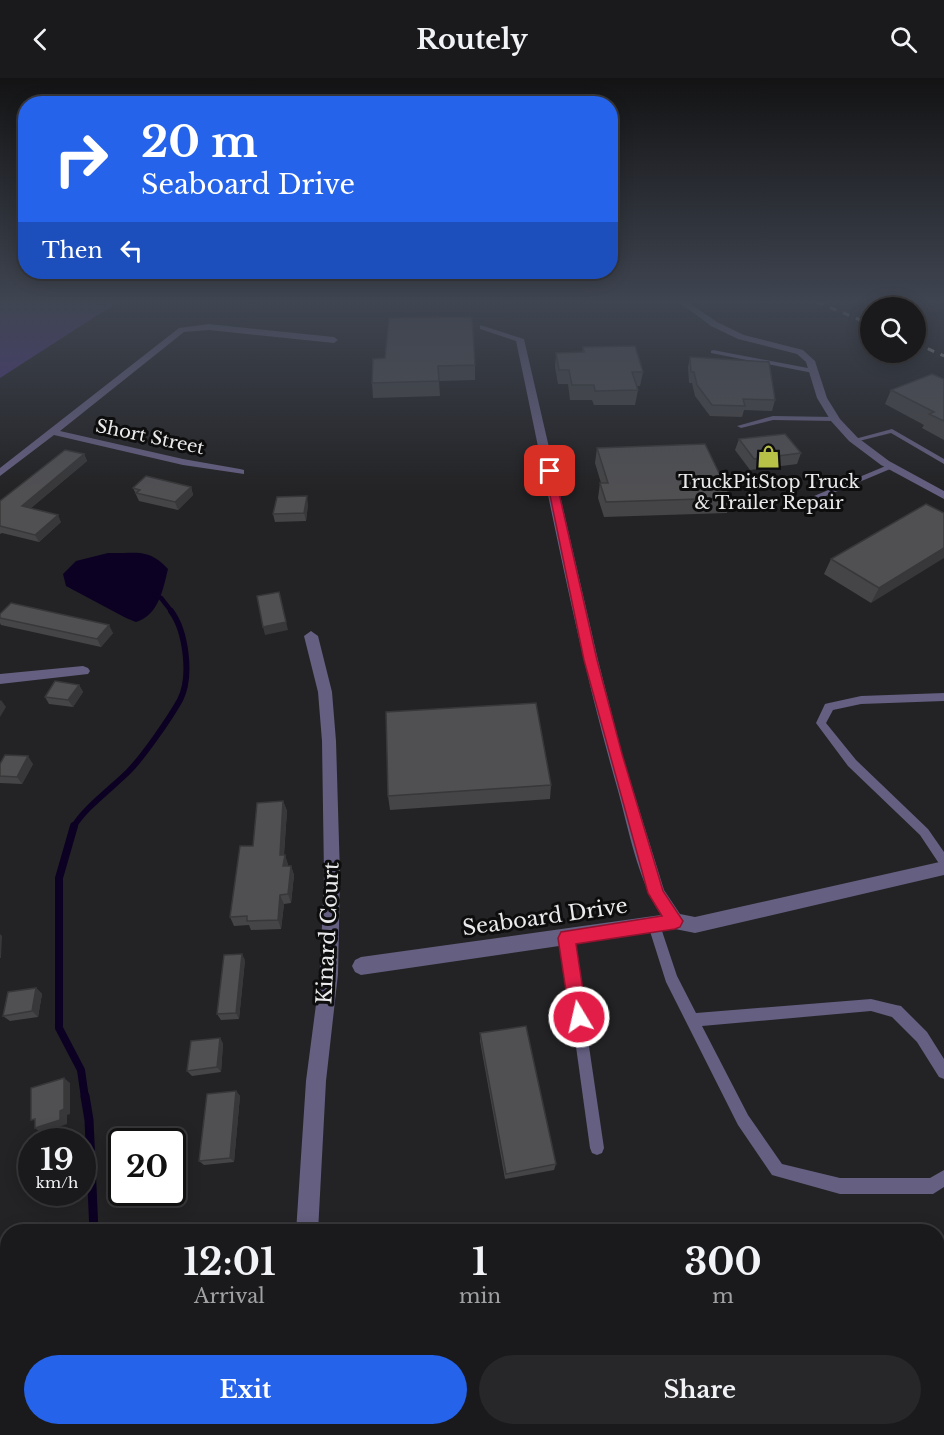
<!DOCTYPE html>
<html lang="en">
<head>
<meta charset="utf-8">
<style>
	:root { --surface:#1a1a1c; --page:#272729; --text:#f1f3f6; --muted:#9fa1a3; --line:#38383b; --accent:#2563eb }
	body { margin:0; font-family:"Libre Baskerville",serif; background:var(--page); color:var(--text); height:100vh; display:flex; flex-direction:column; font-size:22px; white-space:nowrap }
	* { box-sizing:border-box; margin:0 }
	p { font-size:20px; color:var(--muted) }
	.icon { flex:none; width:33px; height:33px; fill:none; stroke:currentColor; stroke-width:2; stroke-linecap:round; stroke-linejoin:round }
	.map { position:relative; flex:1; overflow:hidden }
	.sheet { position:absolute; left:0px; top:1146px; width:945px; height:212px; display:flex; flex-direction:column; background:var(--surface); border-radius:24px 24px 0 0; box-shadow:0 3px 15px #0003,0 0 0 2px var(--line) }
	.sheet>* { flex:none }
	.hud { position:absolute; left:18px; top:18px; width:600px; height:183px; border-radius:24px; box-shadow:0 3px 15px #0003,0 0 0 2px var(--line); background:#2563eb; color:#fff; overflow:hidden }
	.buttons { position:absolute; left:860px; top:219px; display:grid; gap:12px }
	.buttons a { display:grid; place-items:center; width:66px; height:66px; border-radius:50%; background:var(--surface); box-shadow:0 3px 15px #0003,0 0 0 2px var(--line); font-size:30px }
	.speed { position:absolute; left:18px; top:1050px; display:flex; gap:12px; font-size:30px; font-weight:700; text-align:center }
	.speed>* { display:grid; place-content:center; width:78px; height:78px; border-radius:50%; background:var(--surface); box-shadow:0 3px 15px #0003,0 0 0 2px var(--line); line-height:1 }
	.speed small { font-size:15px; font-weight:400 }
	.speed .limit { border:3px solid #111; border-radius:9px; background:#fff; color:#111 }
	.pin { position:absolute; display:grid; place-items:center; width:51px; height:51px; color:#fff; margin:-26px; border-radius:12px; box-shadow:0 3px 9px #0006 }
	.me { position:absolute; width:66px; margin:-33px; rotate:351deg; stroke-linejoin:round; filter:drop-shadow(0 0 4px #0008) }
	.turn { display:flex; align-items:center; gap:21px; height:126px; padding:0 24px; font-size:27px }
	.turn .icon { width:78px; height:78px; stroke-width:2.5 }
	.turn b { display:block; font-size:42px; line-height:51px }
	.then { display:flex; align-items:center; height:57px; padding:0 24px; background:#0003; gap:12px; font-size:22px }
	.eta { display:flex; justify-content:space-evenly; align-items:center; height:102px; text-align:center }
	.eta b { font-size:36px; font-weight:700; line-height:42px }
	.action { display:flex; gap:12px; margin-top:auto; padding:12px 24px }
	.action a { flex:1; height:69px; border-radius:36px; background:var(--accent); color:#fff; font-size:24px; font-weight:700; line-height:69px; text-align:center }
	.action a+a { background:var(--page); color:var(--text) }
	header { display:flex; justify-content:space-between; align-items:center; height:78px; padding:0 24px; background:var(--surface); font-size:27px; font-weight:700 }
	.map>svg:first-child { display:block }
</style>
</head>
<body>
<header><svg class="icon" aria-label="back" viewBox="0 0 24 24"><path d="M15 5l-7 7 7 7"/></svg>Routely<svg class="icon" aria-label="search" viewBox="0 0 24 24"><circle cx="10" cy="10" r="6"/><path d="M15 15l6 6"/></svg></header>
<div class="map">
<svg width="944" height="1357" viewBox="0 0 944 1357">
	<rect width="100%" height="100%" fill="#232325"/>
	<path fill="#4d3883" d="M0,224h118l-118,76z"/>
	<path fill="#0c0123" d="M108,475c27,1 40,-6 60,16 -5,20 -9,46 -32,53l-10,-4 -60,-32 -3,-12 13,-13z"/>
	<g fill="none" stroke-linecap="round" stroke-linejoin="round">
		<path stroke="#0c0123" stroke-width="4.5" d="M155,517l6,3 11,14"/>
		<path stroke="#0c0123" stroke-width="6" d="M73,750c9,-18 40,-41 55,-56 15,-15 42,-54 52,-72 12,-23 6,-69 -9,-89"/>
		<path stroke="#0c0123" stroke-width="8" d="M74,748l-15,52v150l22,42 4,28"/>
		<g stroke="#0c0123" stroke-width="9">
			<path d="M85,1018l4,24 5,112"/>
			<path d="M75,1357l1,-7"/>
		</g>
		<g fill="#655f81" fill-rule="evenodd">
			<path d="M713,272l100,19 3,2 -3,2 -102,-20v-2z"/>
			<path d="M773,338l62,1 3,2 -3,2 -62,-1 -32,8 -4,-2z"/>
			<path d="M892,351l52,30v5l-53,-31 -36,9 -4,-2z"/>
			<path d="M888,387l7,2 -93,39h-6l-1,-2z"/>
			<path d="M944,615v8l-83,3 -28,6 -7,13 30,37 72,69 16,23v14l-4,-1 -20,-30 -72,-69 -32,-43 9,-19 4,-1 32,-7z"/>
			<path d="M654,841l4,2 2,4 17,51 19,37 175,-14 25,6 5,1 26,26 17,27v20l-5,-2 -22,-35 -25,-25 -21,-6 -169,15 46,89 34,49 58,14h90l14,-8v17l-11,7h-93l-68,-19 -34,-50 -72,-143 -18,-57 2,-4z"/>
			<path d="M567,854l4,2 2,4 31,210 -2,5 -5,2 -5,-2 -2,-5 -29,-210 2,-4z"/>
		</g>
		<g fill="#655f81" fill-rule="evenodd">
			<path d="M679,224h9l29,20 27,13 59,15 12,11 12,37 13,21 17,18 32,24 55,30v8l-63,-34 -32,-24 -18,-20 -14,-23 -11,-36 -9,-8 -59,-15 -27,-13z"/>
			<path d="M209,246l125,13 4,3 -4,3 -125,-13 -25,2 -124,99 123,28 57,10 4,1v4l-61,-9 -129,-30 -54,41v-8l179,-140z"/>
			<path d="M480,247l44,14 74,321 24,94 42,136 16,24 15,3 249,-56v14l-249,58 -20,-4 -314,46 -6,-3 -3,-6 3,-6 6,-3 300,-42c-24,-37 -32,-85 -44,-128 -42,-146 -69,-297 -101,-446l-36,-12z"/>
			<path d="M311,553l7,5 14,56 4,49 4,135 -2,98 -12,107 -8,151h-22l10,-151 14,-107 4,-98 -2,-135 -4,-49 -14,-56z"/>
			<path d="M83,588l5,2 2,3 -2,3 -88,10v-10z"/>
			<rect x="283" y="1350" width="26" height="7"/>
		</g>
		<g stroke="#949395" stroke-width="3" stroke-dasharray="7 7" stroke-linecap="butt">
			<path d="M817,224l53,22"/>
			<path d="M915,265l29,13"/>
		</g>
	</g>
	<g fill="#454547">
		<path d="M583,269l60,25 -3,14h-4l2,4 -3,15h-41l-2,-5h-22l-2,-16h-10l-3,-17 1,-14 26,-1z"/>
		<path d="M690,279l85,43 -3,11 -28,-1 -2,7 -32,-1 -15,-20 -3,-13h-3l-1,-16z"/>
		<path d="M373,281l102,6v15l-36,1 1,15 -67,2 -1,-15z"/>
		<path d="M944,301v61l-22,-12 2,-3 -39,-21 6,-14z"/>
		<path d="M739,361l62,14 -4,11 -47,6 -15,-20z"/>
		<path d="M597,370l134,50 -4,15 -123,4 -6,-19 2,-15h1l-6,-20z"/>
		<path d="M84,376l3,7 -56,47 30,14 -22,20 -37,-9 -2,1v-33z"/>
		<path d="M191,409l2,8 -15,15 -39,-9 -6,-13z"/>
		<path d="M308,426l-2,17 -31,1 -2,-8z"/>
		<path d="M944,435l-73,90 -47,-29 7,-15z"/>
		<path d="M0,536l113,19 -12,14 -100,-22 -1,-2z"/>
		<path d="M79,607l4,7 -10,15 -24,-3 -4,-7z"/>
		<path d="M0,686h33l-11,20 -22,-1z"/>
		<path d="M551,707l-1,14 -160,11 -2,-14z"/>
		<path d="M283,723l4,10 -3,44h1l3,11h3l3,9 -3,28 -7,1 -3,25 -30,1 -2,-5 -15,1 -4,-9 23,-71z"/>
		<path d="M245,882l-6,59 -18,1 -4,-6z"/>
		<path d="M36,910l6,6 -4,23 -28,4 -7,-5z"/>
		<path d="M480,955l76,131 -2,6 -49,9 -25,-138z"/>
		<path d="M220,960l3,6 -2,28 -29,4 -5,-5z"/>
		<path d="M236,1013l4,5 -6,66 -30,3 -5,-4z"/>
	</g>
	<g fill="#38383a">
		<path d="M84,376l3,7 -62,52 -3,-7z"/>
		<path d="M191,409l2,8 -15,15 -3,-8z"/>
		<path d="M307,418l1,8 -2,17 -2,-8z"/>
		<path d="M58,437l3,7 -22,20 -4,-7z"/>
		<path d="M944,470v10l-73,45 8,-15z"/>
		<path d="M286,544l2,8 -23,5 -2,-8z"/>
		<path d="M109,547l4,8 -12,14 -4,-8z"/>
		<path d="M79,607l4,7 -10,15 -5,-7z"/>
		<path d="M1,622l5,7 -6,10v-16z"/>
		<path d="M28,678l5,8 -11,20 -5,-7z"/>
		<path d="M283,723l4,10 -4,53 -3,-9z"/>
		<path d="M285,777l3,9 -1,12 -4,-10z"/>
		<path d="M291,788l3,9 -3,28 -3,-9z"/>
		<path d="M280,817l4,9 -3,25 -3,-9z"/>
		<path d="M0,856l2,2 -1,22h-1z"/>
		<path d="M242,876l3,6 -6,59 -3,-6z"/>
		<path d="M36,910l6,6 -4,23 -6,-6z"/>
		<path d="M220,960l3,6 -2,28 -4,-5z"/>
		<path d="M64,1000l6,5v31l-3,1v9l-26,9 -6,-5 25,-17z"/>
		<path d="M236,1013l4,5 -6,66 -4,-4z"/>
	</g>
	<g fill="#505053" stroke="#38383a" stroke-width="1.5">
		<path d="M472,239l3,48 -37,1 1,15 -67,2 1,-24 12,-1 4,-40z"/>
		<path d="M635,268l8,26h-11l6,18 -43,1 -1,-6h-22l-3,-15h-10l-3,-17 28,-1 -1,-5z"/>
		<path d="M690,279l79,5 6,38 -32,-1 2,7 -33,-1 -15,-20 -3,-13h-3z"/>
		<path d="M932,296l12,5v42l-15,-7 5,-2 -43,-22z"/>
		<path d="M785,356l16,19 -47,6 -15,-20z"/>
		<path d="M705,366l26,54 -125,4 -6,-19h8l-11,-35z"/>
		<path d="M65,372l19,4 -62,52 36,9 -23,20 -35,-9v-25z"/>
		<path d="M146,398l45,11 -16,15 -39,-9 4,-3 -7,-2z"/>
		<path d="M307,418l-3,17 -31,1 4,-17z"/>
		<path d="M926,426l18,9v35l-65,40 -48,-29z"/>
		<path d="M279,514l7,30 -23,5 -6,-31z"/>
		<path d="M11,525l98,22 -12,14 -97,-21v-4z"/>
		<path d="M55,603l24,4 -11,15 -23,-3z"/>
		<path d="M536,625l15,82 -163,11 -2,-84z"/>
		<path d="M5,677l23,1 -11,21 -17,-1v-12z"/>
		<path d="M283,723l-3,54h5l-2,11h8l-3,28 -8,1 -2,25 -31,1v-5l-17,1 10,-71h13l4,-43z"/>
		<path d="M242,876l-6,59 -19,1 7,-59z"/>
		<path d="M36,910l-4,23 -29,5 5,-24z"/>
		<path d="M526,948l30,138 -50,10 -26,-141z"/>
		<path d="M220,960l-3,29 -30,4 4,-30z"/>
		<path d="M64,1000v31l-4,2v9l-25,8v-9l-4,1v-32z"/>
		<path d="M236,1013l-6,67 -31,3 8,-67z"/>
		<path d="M944,1254v51l-6,2v-51z"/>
	</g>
	<linearGradient id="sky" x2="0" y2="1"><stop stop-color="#131314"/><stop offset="0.54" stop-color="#3f4551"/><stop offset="1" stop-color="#3f4551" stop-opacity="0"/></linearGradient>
	<rect width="944" height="414" fill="url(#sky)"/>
	<path fill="#e11d48" stroke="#92132f" stroke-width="1.5" d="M550,390l4,3 43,189 25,94 41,137 20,30 -3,6 -5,2 -99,15 11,73 -2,6 -6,3 -6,-3 -3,-6 -12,-79 3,-6 101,-16 -14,-23 -64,-233 -39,-189z"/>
	<defs>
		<symbol id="shop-bare" viewBox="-9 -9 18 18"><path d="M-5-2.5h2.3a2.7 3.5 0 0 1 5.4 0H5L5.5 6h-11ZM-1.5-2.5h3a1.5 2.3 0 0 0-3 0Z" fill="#b8c147" stroke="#0d0d0e" stroke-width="2.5" paint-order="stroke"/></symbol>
	</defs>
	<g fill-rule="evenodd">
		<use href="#shop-bare" x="752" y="362" width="33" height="33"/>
	</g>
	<g text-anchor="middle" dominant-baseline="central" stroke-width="6" stroke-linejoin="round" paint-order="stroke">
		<g font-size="18" fill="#eae9eb" stroke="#0d0d0e">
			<text transform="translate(150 359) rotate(12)">Short Street</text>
		</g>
		<g font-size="18" fill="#eae9eb" stroke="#0d0d0e">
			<text x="769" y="404">TruckPitStop Truck<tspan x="769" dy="21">&amp; Trailer Repair</tspan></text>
		</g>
		<g font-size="21" fill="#eae9eb" stroke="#0d0d0e">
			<text transform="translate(545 839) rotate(-8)">Seaboard Drive</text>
			<text transform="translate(328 855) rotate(-87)">Kinard Court</text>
		</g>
	</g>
</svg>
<div class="buttons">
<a><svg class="icon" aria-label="search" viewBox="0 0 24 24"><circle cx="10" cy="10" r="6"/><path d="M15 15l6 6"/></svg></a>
</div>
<div class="speed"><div>19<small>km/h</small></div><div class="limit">20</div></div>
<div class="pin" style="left:550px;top:393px;background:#d93025"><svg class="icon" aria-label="arrive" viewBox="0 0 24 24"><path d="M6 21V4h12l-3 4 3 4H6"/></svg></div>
<svg class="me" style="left:579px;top:939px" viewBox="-20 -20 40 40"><circle r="17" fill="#e11d48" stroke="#fff" stroke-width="3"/><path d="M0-11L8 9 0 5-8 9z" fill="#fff"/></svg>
<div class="hud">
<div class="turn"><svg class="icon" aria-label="right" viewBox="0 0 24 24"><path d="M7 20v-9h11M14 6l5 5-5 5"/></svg><div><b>20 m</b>Seaboard Drive</div></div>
<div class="then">Then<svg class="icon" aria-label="left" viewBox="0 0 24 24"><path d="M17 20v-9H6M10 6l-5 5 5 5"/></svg></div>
</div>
<section class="sheet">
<div class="eta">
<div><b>12:01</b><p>Arrival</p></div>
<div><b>1</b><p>min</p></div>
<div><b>300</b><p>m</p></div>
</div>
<div class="action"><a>Exit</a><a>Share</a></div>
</section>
</div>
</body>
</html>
